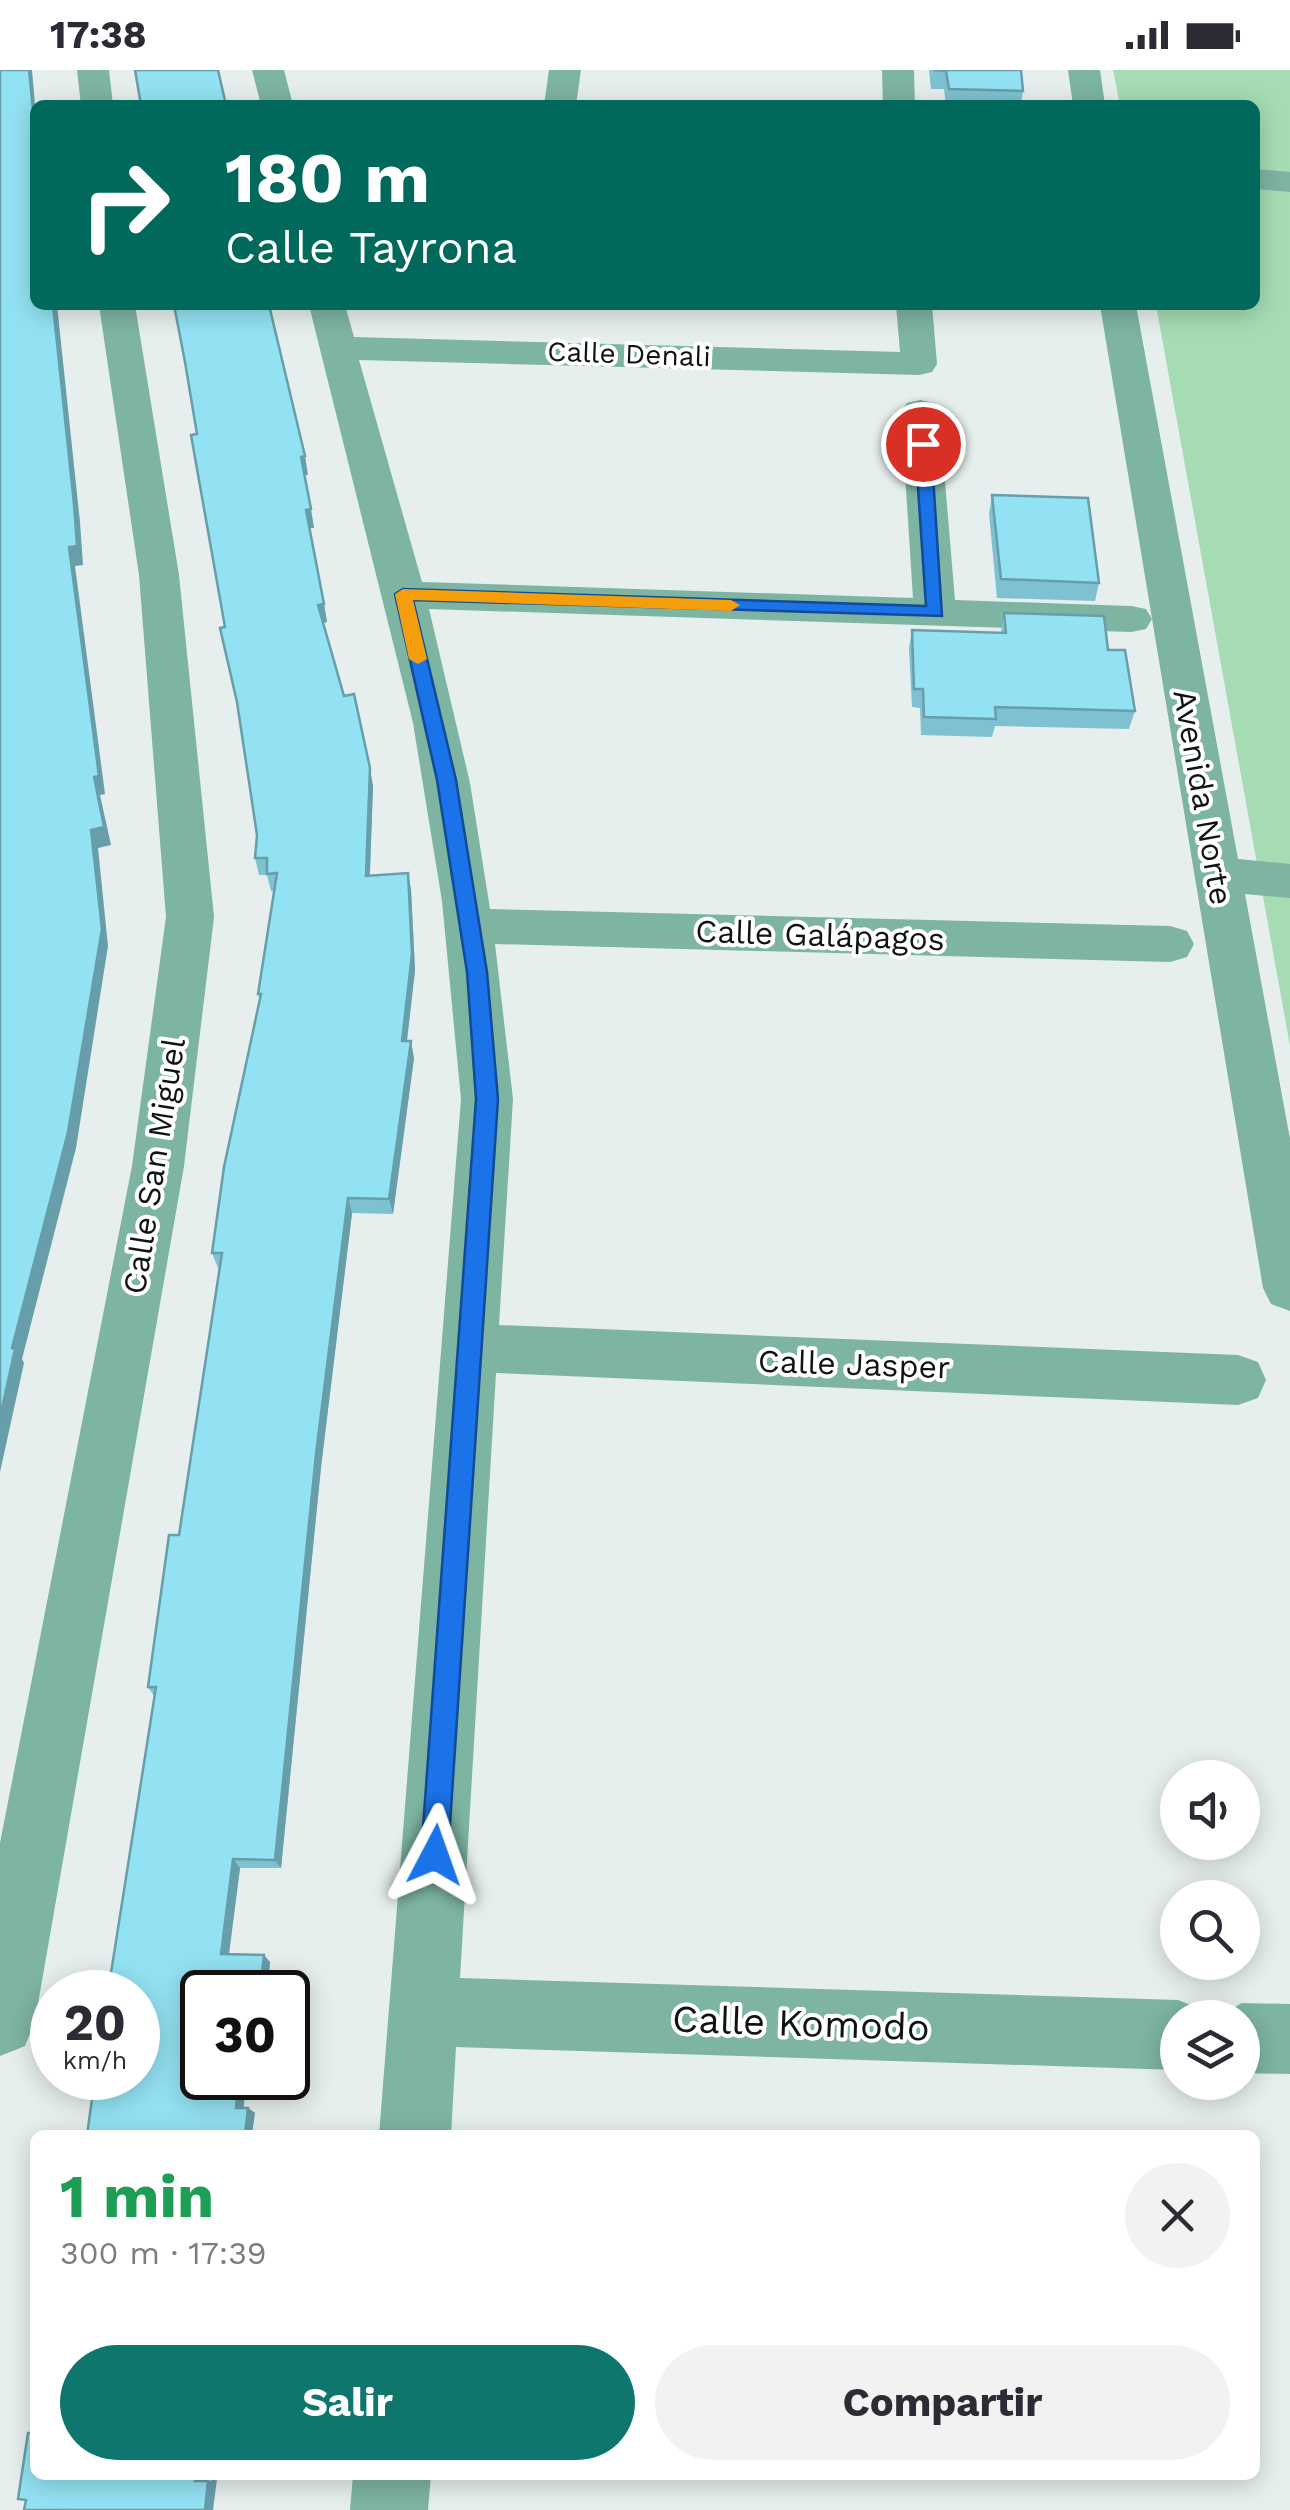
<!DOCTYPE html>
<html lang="es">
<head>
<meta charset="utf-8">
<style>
	:root { --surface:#fff; --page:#f2f2f3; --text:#2b2b33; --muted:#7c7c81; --accent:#0f766e }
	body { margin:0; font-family:"Work Sans",sans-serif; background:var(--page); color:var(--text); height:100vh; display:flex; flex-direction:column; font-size:38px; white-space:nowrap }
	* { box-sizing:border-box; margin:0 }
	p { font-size:32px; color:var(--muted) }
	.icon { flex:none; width:55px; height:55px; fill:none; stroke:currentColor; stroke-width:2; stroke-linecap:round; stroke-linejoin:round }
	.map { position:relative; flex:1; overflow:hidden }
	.details { position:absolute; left:30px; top:2060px; width:1230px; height:350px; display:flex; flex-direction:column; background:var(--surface); border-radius:15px; box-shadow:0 5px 25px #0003 }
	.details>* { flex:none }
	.hud { position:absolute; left:30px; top:30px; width:1230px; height:210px; border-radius:15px; box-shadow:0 5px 25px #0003; background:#00695c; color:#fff; overflow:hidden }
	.fabs { position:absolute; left:1160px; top:1690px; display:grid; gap:20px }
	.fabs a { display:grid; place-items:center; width:100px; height:100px; border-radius:50%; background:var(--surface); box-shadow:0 5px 25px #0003; font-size:50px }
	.speed { position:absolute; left:30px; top:1900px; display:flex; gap:20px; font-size:50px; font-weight:700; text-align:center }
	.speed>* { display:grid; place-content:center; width:130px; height:130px; border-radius:50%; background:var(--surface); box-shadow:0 5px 25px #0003; line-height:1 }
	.speed small { font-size:25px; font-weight:400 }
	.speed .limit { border:5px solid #111; border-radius:15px; background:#fff; color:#111 }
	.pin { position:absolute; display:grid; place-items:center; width:85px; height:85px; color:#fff; margin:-42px; border:5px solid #fff; border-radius:50%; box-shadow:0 2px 10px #0007 }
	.me { position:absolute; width:110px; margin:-55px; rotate:4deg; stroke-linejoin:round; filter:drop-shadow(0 0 8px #0008) }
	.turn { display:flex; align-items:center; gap:35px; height:210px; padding:0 30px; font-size:45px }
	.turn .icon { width:130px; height:130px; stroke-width:2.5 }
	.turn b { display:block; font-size:70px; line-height:85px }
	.round { display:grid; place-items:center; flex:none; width:105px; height:105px; border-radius:52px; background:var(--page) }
	.head { display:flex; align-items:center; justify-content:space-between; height:170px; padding:0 30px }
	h1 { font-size:60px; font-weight:700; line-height:75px; color:#1e9e55 }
	.button { display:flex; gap:20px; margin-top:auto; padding:20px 30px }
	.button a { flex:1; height:115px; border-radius:60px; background:var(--accent); color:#fff; font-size:40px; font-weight:700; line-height:115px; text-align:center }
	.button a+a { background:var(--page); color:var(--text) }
	.status { display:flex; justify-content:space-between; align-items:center; height:70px; padding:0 50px; background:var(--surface); direction:ltr }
	.status svg { height:28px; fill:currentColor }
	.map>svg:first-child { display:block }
</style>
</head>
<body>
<div class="status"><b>17:38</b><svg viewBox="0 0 49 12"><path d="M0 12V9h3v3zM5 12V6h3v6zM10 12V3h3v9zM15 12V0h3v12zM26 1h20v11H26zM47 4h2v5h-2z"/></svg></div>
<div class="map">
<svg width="1290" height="2440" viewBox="0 0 1290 2440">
	<rect width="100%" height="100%" fill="#e6eeee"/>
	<path fill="#a5dcb3" d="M1113,0h177v976l-134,-741h99v-200h-135z"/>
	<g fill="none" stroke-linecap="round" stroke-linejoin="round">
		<g fill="#7db4a2" fill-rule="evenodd">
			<path d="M77,0h32l4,35h-32z"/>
			<path d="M252,0h32l9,35h-32z"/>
			<path d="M549,0h32l-5,35h-32z"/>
			<path d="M882,0h32l1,35h-32z"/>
			<path d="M1068,0h32l5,35h-32z"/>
			<path d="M1255,99l35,3v20l-35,-3z"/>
			<path d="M99,235h36l44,270 35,342 -30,249 -149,855 -10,25 -25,10v-213l132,-677 34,-249 -27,-342z"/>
			<path d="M309,235h36l9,32 546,15 -4,-47h36l5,59 -5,8 -13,3 -560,-15 63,222 491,16 -12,-187 6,-8 13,-3 13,3 6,8 16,189 176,6 15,3 6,10 -6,10 -15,3 -702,-23 41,174 20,126 680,17 17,5 7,13 -7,13 -17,5 -675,-18 18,155 -14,226 739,30 20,7 8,18 -8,18 -20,7 -742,-32 -36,605 718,22 25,10 3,8h-28v52l-722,-23 -5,88h-72l82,-1036 -19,-198 -29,-178z"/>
			<path d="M1100,235h36l102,554 52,5v34l-45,-4 45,245v172l-19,-7 -8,-16z"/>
			<path d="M1242,1933l48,1v70l-48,-1v-55h-26z"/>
			<path d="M353,2405h78l-3,35h-78z"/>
		</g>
	</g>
	<g fill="#7ec2d1">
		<path d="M929,0h92l2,21 -2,14h-75l-2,-16h-13z"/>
		<path d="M191,365l117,40h-4l10,53h-4l17,94 -4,1 21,73 29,90 -3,89 38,-2 3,17 4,80 -8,71 7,17 -21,156 -41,-1 -31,254 -40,401h-41l-11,86 41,8 -3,30h-65l45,86 -4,30h5l7,5 -168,22 67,-439 -6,-9 31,-152 41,-267h-2l-6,-15 48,-252 -2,-7 16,-103h-3l-4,-16h-8l-4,-17 2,-23 -32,-208z"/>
		<path d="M992,425l107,88 -4,18 -98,-3 -8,-84z"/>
		<path d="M1004,543l104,37 27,61 -6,18 -134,-3 -3,11 -71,-2 -1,-27 -8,-1 -3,-59 3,-18 89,3z"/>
	</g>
	<g fill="#679eaa">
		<path d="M29,0h3l3,35v25z"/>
		<path d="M53,235h4l23,217 3,43 -8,1 30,228 -5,1 11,50 -13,3 10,98 -32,202 -54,211 2,4 -24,109v-55l12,-69 79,-518 3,-53 -25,-230z"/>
		<path d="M305,386l3,19h-4l-3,-18z"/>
		<path d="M311,439l3,19h-5l-3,-18z"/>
		<path d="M324,534l3,18 -6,1 -3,-18z"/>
		<path d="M370,698l3,18 -4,107 -3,-17z"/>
		<path d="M408,803l3,17 4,80 -10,87 -3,-16z"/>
		<path d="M411,971l3,17 -21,156 -4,-15z"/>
		<path d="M348,1128l4,15 -31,254 -40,401 -6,-8 41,-406z"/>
		<path d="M233,1789l7,9 -12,93 -7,-7z"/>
		<path d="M264,1885l6,7 -3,30h-7z"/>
		<path d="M239,2008h8l-4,35 -7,-5z"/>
		<path d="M248,2038l7,5 -3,22h-7z"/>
		<path d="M196,2405h9l-1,4 -9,2z"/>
		<path d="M217,2409l-4,31h-8l3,-29z"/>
	</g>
	<g fill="#93e2f3" stroke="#679eaa" stroke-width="2.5">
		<path d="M0,0h29l6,60v175h18l21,199 3,42 -8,1 30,229 -5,1 10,50 -13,3 11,99 -34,203 -56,216 3,1 -15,68z"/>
		<path d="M135,0h83l8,35h-85z"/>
		<path d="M933,0h88l2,21 -74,-2 -3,-18z"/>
		<path d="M174,235h95l36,151 -4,1 10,52 -5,1 18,94 -6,1 26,91 10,-2 16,74 -4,108 42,-3 4,81 -10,87h9l-22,158 -41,-1 -32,256 -41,406 -42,-1 -12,95 43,1 -4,37h-58v86h37l-3,30h12l-3,27h-158l8,-57h43v-86h-30l48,-305h-8l21,-152h10l43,-282h-10l12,-86 37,-173h-3l19,-121 -10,1v-16h-12l2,-23 -20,-133 -17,-74 5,-1 -34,-192 6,-1 -12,-72z"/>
		<path d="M992,425l96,3 11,85 -98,-4z"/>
		<path d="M1004,543l100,3 4,34h17l10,61 -140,-4 1,12 -72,-2 -1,-28h-9l-2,-59 94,3z"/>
		<path d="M28,2363h7v42h161l-1,6h13l-3,29h-181l2,-10 -8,-1z"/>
	</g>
	<path fill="#1a73e8" stroke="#114b97" stroke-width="2.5" d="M923,370l8,4 11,172 -529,-16 43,180 31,192 11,127 -50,756 -4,10 -9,4 -10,-4 -4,-10 55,-756 -9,-127 -30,-192 -42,-186 8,-5 523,17 -11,-162z"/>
	<path fill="#f59e0b" d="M403,519l328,11 9,5 -9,6 -318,-11 14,59 -9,5 -9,-5 -14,-65z"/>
	<g text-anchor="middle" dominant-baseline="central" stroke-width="8" stroke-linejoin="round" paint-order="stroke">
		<g font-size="28" fill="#111313" stroke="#fff">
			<text transform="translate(629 284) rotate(2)">Calle Denali</text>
		</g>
		<g font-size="32" fill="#111313" stroke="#fff">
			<text transform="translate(1203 727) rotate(80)">Avenida Norte</text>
			<text transform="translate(820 865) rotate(2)">Calle Galápagos</text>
			<text transform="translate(154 1096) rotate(-81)">Calle San Miguel</text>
			<text transform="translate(854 1294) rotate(2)">Calle Jasper</text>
		</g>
		<g font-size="38" fill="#111313" stroke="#fff">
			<text transform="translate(801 1953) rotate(2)">Calle Komodo</text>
		</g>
	</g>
</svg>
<div class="fabs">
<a><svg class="icon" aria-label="sound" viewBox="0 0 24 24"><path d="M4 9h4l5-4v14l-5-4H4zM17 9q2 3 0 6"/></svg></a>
<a><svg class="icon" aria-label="search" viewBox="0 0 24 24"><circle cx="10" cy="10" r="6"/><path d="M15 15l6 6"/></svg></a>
<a><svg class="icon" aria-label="layers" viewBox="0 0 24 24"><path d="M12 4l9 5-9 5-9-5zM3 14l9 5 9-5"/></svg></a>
</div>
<div class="speed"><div>20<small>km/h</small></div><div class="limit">30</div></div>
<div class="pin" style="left:923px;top:374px;background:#d93025"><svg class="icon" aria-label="arrive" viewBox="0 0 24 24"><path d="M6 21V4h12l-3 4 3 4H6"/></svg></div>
<svg class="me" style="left:435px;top:1785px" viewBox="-20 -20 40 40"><path d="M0-17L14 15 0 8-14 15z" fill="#1a73e8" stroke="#fff" stroke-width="4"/></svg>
<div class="hud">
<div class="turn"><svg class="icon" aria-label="right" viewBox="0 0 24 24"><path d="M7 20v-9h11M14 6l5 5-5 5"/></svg><div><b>180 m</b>Calle Tayrona</div></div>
</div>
<section class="details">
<div class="head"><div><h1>1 min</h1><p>300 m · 17:39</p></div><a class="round"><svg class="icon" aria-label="close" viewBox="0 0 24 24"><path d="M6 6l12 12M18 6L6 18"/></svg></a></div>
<div class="button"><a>Salir</a><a>Compartir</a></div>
</section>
</div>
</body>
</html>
